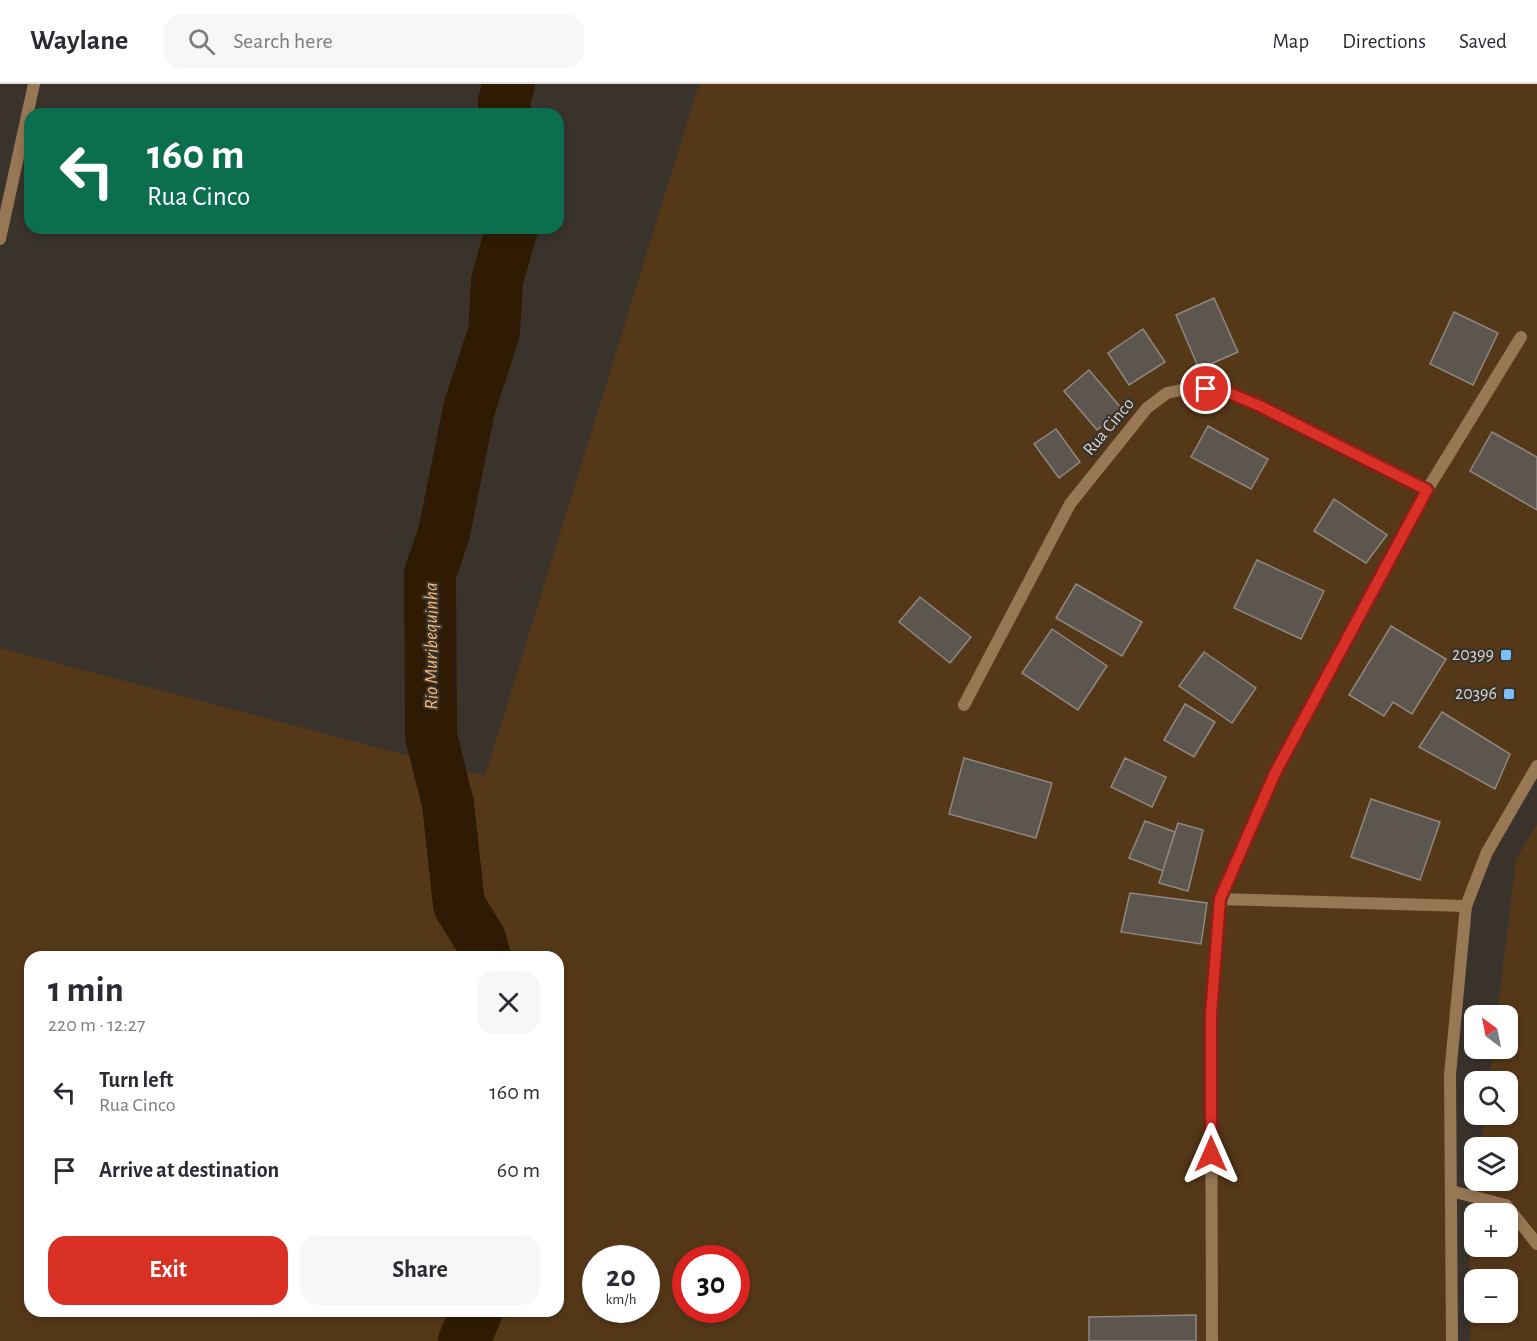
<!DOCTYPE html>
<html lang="en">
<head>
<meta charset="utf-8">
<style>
	:root { --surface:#fff; --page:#f7f7f7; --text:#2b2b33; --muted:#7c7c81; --line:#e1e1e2; --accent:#d93025 }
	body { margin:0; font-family:"Alegreya Sans",sans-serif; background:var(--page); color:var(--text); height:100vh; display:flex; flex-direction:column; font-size:22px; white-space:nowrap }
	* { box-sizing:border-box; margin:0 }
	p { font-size:20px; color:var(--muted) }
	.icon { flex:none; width:33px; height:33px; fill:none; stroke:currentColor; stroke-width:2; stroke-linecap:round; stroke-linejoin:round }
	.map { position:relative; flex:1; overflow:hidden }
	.panel { position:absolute; left:24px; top:867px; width:540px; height:366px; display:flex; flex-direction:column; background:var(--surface); border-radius:18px; box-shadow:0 3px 9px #0003 }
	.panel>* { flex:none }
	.guide { position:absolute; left:24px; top:24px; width:540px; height:126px; border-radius:18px; box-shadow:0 3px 9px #0003; background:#0b6e4f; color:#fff; overflow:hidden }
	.needle { width:39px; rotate:328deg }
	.fabs { position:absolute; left:1464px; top:921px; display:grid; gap:12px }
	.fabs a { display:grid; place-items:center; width:54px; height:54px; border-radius:12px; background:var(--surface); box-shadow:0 3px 9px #0003; font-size:30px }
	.speed { position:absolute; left:582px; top:1161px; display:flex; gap:12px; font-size:30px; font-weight:700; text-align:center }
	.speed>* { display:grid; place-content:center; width:78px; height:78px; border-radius:50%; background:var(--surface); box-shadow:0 3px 9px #0003; line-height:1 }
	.speed small { font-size:15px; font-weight:400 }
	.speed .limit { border:9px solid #d22; background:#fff; color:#111 }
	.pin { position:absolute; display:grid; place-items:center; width:51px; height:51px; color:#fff; margin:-26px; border:3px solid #fff; border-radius:50%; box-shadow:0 2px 6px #0007 }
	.me { position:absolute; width:66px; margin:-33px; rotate:0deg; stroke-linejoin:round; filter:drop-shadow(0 0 4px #0008) }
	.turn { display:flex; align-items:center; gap:21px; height:126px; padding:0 24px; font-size:27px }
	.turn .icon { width:78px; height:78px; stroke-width:2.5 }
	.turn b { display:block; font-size:42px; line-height:51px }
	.round { display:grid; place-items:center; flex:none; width:63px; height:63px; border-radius:18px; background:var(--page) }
	.head { display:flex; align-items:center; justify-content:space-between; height:102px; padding:0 24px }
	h1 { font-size:36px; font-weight:700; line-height:45px }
	.primary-button { display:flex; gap:12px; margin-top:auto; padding:12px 24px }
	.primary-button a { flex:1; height:69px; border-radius:18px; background:var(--accent); color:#fff; font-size:24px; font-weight:700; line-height:69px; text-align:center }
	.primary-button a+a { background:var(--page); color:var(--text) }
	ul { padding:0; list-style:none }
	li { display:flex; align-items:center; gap:18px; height:78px; padding:0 24px }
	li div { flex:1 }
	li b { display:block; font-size:22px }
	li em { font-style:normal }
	header { display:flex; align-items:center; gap:36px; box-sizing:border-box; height:84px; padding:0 30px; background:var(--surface); border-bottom:2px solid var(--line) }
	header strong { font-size:28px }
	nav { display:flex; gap:33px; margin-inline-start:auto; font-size:21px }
	.search { width:420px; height:54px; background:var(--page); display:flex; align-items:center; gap:15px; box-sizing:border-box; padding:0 21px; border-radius:18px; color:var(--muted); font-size:22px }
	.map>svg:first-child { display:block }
</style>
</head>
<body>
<header>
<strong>Waylane</strong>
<div class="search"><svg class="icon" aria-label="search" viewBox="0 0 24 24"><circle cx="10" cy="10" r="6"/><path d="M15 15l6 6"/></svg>Search here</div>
<nav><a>Map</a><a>Directions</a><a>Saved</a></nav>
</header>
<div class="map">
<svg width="1537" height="1257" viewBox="0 0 1537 1257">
	<rect width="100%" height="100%" fill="#39332c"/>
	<g fill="#553818" fill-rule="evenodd">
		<path d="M699,0h838v691l-71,131 -16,188 -2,247h-1448v-693l485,128zM30,873h528v354h-528zM596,1174h50v52h-50zM686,1174h50v52h-50z"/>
		<path d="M1537,740v517h-67l-1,-97 8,-63 31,-1v-32l-27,-1 4,-32 23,-1v-32l-19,-1 4,-32 15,-1v-32l-11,-1 19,-156zM1474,1130h34v32h-34zM1474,1196h34v32h-34z"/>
	</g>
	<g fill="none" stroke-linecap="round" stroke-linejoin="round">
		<g stroke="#2f1b03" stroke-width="52">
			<path d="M506,30l-2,-12 5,-18"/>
			<path d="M485,873l-5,-18 -21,-34 -11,-101 -17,-68 -1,-162 14,-41 25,-124 25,-77 3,-51 15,-53"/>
			<path d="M464,1257l13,-30"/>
		</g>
	</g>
	<g fill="#5d564f" stroke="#8f8880" stroke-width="1.5">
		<path d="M1214,214l24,54 -39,17 -23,-54z"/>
		<path d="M1454,228l44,21 -25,52 -43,-21z"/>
		<path d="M1143,245l22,33 -36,23 -21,-32z"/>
		<path d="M1089,286l33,39 -25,21 -33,-39z"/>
		<path d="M1208,342l60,33 -17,30 -60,-32z"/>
		<path d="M1056,345l24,33 -21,16 -25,-34z"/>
		<path d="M1492,348l45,25v53l-67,-39z"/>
		<path d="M1334,415l53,36 -21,28 -52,-32z"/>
		<path d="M1257,476l67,31 -23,48 -67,-31z"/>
		<path d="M1076,500l66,38 -20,34 -66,-38z"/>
		<path d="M920,513l51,40 -21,26 -51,-41z"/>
		<path d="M1391,542l55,33 -34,55 -19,-12 -9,14 -35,-21z"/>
		<path d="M1052,545l55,37 -29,44 -56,-37z"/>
		<path d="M1204,568l52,36 -24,35 -53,-37z"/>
		<path d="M1185,620l30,18 -21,35 -30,-17z"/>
		<path d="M1442,628l68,42 -15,35 -76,-42z"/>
		<path d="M964,674l88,25 -16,55 -87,-24z"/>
		<path d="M1125,674l41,19 -14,30 -41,-20z"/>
		<path d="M1371,715l69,23 -20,58 -69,-23z"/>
		<path d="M1145,737l30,11 -12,39 -34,-13z"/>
		<path d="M1178,739l25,7 -15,61 -29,-8z"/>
		<path d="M1130,809l77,10 -6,41 -80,-12z"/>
		<path d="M1196,1231v26h-107v-24z"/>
	</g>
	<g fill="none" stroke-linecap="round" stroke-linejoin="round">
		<g stroke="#987755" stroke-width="12">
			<path d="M0,155l34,-155"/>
			<path d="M964,621l106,-201 77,-96 20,-15 24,-5 31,2 38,16 167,84"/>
			<path d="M1220,815l246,7"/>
			<path d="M1451,1107l55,14 31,39"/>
			<path d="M1212,1257l-1,-327 9,-115 55,-126 72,-136 80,-147 94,-153"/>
		</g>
		<path stroke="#987755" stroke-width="12" d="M1452,1257l-2,-266 16,-169 21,-54 50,-86"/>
	</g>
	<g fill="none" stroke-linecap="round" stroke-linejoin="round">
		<defs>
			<path id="route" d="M1206,305l16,1 38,16 167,84 -152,283 -55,126 -9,115v140"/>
		</defs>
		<use href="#route" stroke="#8d1f18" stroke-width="15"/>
		<use href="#route" stroke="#d93025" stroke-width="10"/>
	</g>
	<g fill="#7cbef9" stroke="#39332c" stroke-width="2">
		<rect x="1500" y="565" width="12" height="12" rx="3"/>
		<rect x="1503" y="604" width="12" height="12" rx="3"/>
	</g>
	<g text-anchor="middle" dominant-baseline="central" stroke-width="4.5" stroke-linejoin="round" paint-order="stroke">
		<g font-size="18" fill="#d8d4d0" stroke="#39332c">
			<text transform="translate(1109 343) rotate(-50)">Rua Cinco</text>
		</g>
		<g font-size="18" fill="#d8d4d0" stroke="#39332c" text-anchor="end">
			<text x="1494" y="571">20399</text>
			<text x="1497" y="610">20396</text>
		</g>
		<g font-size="20" font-style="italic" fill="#f8b976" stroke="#39332c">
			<text transform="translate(431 562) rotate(-90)">Rio Muribequinha</text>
		</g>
	</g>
</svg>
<div class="fabs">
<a><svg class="needle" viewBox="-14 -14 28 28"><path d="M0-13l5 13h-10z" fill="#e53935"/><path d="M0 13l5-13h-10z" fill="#7c7c81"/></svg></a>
<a><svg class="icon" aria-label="search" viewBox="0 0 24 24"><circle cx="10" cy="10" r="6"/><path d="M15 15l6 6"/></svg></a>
<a><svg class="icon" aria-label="layers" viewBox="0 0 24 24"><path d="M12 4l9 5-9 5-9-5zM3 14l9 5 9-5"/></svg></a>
<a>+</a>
<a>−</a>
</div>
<div class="speed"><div>20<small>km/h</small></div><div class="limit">30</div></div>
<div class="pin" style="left:1206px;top:305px;background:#d93025"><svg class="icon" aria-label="arrive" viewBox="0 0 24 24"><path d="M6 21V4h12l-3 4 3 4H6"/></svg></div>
<svg class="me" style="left:1211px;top:1070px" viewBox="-20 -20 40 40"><path d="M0-17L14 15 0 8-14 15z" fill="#d93025" stroke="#fff" stroke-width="4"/></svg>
<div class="guide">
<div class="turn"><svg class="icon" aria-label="left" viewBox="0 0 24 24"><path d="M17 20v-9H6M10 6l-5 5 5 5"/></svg><div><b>160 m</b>Rua Cinco</div></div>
</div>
<section class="panel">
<div class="head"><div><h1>1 min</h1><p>220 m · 12:27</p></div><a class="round"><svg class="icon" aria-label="close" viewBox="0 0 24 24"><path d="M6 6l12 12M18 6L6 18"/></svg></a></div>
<ul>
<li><svg class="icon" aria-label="left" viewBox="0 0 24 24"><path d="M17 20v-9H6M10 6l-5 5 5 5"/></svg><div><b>Turn left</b><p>Rua Cinco</p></div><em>160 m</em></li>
<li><svg class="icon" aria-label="arrive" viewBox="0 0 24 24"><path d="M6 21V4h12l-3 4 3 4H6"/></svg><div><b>Arrive at destination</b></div><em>60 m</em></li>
</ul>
<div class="primary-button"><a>Exit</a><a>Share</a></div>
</section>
</div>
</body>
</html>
